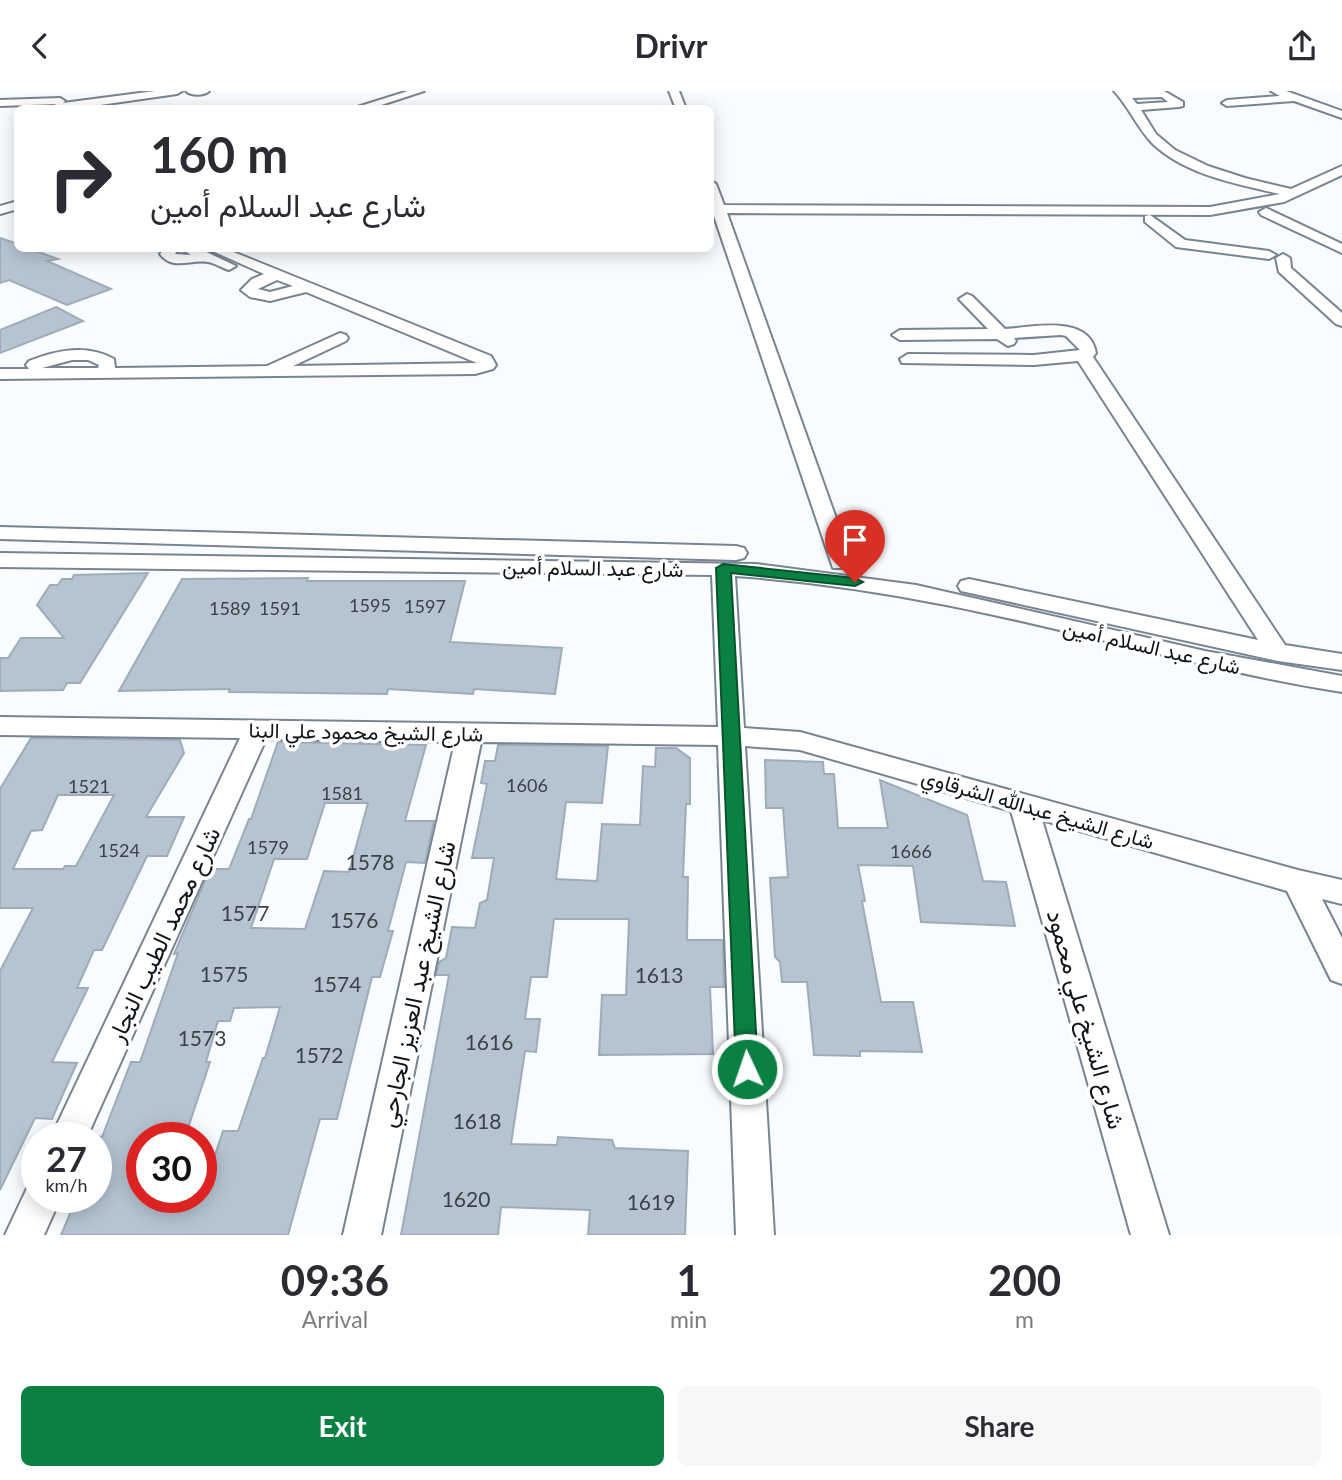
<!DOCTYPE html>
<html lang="en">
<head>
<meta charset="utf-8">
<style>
	:root { --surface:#fff; --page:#f7f7f7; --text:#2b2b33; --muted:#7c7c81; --accent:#0b8043 }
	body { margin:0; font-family:Lato,Vazirmatn,sans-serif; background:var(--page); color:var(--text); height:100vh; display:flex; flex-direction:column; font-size:26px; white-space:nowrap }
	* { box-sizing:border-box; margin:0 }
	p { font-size:23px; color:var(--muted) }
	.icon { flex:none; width:38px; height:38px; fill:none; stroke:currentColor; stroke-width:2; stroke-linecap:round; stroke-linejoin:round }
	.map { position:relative; height:1144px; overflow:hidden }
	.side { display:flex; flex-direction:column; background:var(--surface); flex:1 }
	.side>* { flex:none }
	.guide { position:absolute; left:14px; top:14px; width:700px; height:147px; border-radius:10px; box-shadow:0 4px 18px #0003; background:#fff; color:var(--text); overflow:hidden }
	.speed { position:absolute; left:21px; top:1031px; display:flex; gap:14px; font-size:35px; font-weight:700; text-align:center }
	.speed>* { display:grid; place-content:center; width:91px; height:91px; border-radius:50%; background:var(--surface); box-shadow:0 4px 18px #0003; line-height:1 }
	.speed small { font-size:18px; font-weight:400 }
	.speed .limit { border:10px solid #d22; background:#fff; color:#111 }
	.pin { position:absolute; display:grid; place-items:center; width:60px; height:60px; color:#fff; margin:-72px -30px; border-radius:50% 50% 50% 0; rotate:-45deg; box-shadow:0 0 7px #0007 }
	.pin .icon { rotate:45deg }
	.me { position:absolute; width:77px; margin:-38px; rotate:357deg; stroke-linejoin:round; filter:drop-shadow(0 0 5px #0008) }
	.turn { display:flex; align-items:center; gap:24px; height:147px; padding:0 21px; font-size:32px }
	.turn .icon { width:91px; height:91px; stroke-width:2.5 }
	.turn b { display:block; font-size:49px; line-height:60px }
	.eta { display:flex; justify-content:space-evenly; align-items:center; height:119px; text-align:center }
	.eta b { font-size:42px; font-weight:700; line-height:49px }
	.action { display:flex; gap:14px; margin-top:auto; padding:14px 21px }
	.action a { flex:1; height:80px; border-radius:10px; background:var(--accent); color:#fff; font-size:28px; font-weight:700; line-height:80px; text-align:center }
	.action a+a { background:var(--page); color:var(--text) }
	header { display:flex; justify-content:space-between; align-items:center; height:91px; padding:0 21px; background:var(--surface); font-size:32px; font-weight:700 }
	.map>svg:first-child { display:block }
</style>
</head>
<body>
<header><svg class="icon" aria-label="back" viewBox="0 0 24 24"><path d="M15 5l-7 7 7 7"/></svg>Drivr<svg class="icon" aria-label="share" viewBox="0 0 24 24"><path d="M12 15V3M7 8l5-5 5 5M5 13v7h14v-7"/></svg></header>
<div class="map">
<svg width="1342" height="1144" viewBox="0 0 1342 1144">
	<rect width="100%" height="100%" fill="#f9fcff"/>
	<g fill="#b6c4d2" stroke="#9eacb9" stroke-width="2" fill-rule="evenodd">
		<path d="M0,147l18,6v5h12l28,10 -11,2 64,28 -44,16 -58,-25 -9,3z"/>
		<path d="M56,216l27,14 -83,32v-23z"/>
		<path d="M148,482l-68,110h-13l-4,7 -63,1v-33h8l13,-20h43l-27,-33 13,-20h8l4,-6h10l2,-4z"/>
		<path d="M308,487l-1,3h158l-15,61 112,6 -7,46 -81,-5 -1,5 -85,-5 -1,5 -158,-2 1,-3 -111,2 63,-112z"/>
		<path d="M31,647l149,2 4,13 -38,64h38l-17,39h-20l-45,94h-8l-17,38h11l-36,74 25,1 -25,56 -17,-1 -35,72v-219l33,-63h-33v-119zM58,704h56l-38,71h-11l-2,3h-50l18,-38 11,-1z"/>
		<path d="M278,651l148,3 -21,76h29l-9,42 -19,-1 -18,69h5l-13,46h-8l-35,142h-17l-32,116h-227l16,-38h19v-61l6,1 29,-75h9l38,-109 -4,1 36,-85h19l20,-50h2zM325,712h43l-19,69 -25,-1 -19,58 -54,-1 23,-69h33zM280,916l-15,51h-2l-25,73h-15l-22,66h-59v-60h43l25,-75h-4l12,-41h12l4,-13z"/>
		<path d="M498,654l110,1 -6,57 -36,-1 -10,77 41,2 5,-57 38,1 3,-59 12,1 1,-19h20l14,10v46h-4l-3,73h5l-1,63h36l1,47h-14l3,67 -114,1 3,-60h24l3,-76h-75l-7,58h-16l-6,42h15l-4,33 -11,-1 -14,93 46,1 1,-8 54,3 3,8 73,3 -3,84h-97l2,-25 -89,-3 -3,28h-97l48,-260h-13l3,-13 7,-4 6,-31 23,1 5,-25 7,-3 7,-42h-22l15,-74 -6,-1 4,-22h10z"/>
		<path d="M765,669l58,2 1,12h10l4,54h50l-8,-48 87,35 16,66 23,1 9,44 -94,-4 -8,-56 -55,-1 7,36h-3l19,101h32l9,50 -62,-1v5l-46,-1 -7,-73h-25l-2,-20 -5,-5 -5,-79 18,-1 -5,-69h-17z"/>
	</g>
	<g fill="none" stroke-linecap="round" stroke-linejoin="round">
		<defs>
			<g id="minor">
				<path d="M155,0h27l-5,3 -105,15h-32l17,-5 -57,2v-6l60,-2 5,3 -2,2z"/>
				<path d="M186,0h23c-5,5 -18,5 -23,0z"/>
				<path d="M408,0h16l-55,18h-18z"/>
				<path d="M669,0h10l7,18h-10z"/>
				<path d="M1114,0h50l19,11v4l-4,1 -38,3 15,24 19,16 33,16 37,12 46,11 51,-23v9l-58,27 -74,13 -483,-2 125,350 -3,5h-16l-123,-364v-24l6,4 8,21 486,2 70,-13c-43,-10 -94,-19 -127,-50 -15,-15 -24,-37 -39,-53zM1162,6l6,5 -31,2 -5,-6z"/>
				<path d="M1271,0h15l56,20v7l-48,-17 -67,5 -5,-3 5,-3 53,-4z"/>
				<path d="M18,110v8l-18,5v-8z"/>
				<path d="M1266,117l76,36v9l-81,-38 -2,-3z"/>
				<path d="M1150,124l35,25 84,11 7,4 -7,4 -93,-12 -31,-25v-6z"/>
				<path d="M164,158h14l-3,5 16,1 -9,-6h18l36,17 -7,4c-7,-2 -14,-7 -21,-8 -18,-3 -35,9 -48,-8z"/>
				<path d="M208,158h18l265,107 5,9 -3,4 -18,5 -475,5v-10h29l-3,-4 3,-4c29,-11 57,-17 85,-2l1,9 152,-2 73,-33 6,2 2,3 -2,3 -53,25 184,-3 -171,-71 -36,9 -20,-4 -9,-7 11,-11 12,-5zM277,189l16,6 -23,6 -12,-3zM72,269h16l11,5 -1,3h-56z"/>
				<path d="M1283,163l7,4 1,10 51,45v13l-6,-2 -57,-52 -3,-14z"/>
				<path d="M967,203l5,2 33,33c28,-2 84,-15 91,24l-3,4 192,288 57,9v16l-64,-9 -317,-70 -3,-5 3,-5 8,-2 289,61 -180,-279 -44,4 -132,-2 -2,-4 8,-5 126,1 46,-5 -14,-14 -5,-1 -47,3 2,3 -2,3 -6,2 -11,-7 -97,1 -8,-5 8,-5 88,-1 -29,-30z"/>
				<path d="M0,436l736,19 8,2 3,5 -3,5 -8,2 -736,-21z"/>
				<path d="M0,462l756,11 160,21 289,66 137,25v16c-134,-21 -263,-61 -396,-87 -70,-14 -140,-24 -211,-29l9,152 56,4 498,138 44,10v24l-20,-5 20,39v46l-11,-4 -44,-89 -245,-71 127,415h-38l-120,-424 -211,-61 -55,-4 29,489h-38l-18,-490 -237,-3 -100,493h-38l112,-493 -189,-3 -179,398h-36l189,-399 -240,-3v-18l718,10 -6,-152 -712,-8z"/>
				<path d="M37,1089v17h24l-17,38h-39l24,-51z"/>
			</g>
		</defs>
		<use href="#minor" stroke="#778491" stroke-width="4"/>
		<use href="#minor" fill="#fff" fill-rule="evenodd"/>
	</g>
	<path fill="#0b8043" stroke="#07532c" stroke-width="2" d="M723,473l132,14 8,4 -8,4 -124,-13 27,496 -3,7 -8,3 -8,-3 -3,-7 -20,-501z"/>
	<g text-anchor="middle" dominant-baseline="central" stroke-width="7" stroke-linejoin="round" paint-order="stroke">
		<g font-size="18" fill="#3a4148">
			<text x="370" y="514">1595</text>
			<text x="425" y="515">1597</text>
			<text x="230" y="517">1589</text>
			<text x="280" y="517">1591</text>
			<text x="527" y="694">1606</text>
			<text x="89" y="695">1521</text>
			<text x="342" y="702">1581</text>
			<text x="268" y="756">1579</text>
			<text x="119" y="759">1524</text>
			<text x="911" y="760">1666</text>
		</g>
		<g font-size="21" fill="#10151a" stroke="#fff">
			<text transform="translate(593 476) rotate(1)">شارع عبد السلام أمين</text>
			<text transform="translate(1152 555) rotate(13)">شارع عبد السلام أمين</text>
			<text transform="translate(366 640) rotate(1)">شارع الشيخ محمود علي البنا</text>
			<text transform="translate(1038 717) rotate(16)">شارع الشيخ عبدالله الشرقاوي</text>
		</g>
		<g font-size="21" fill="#3a4148">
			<text x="370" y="770">1578</text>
			<text x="245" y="821">1577</text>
			<text x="354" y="828">1576</text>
			<text x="224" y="882">1575</text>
			<text x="659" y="883">1613</text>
			<text x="337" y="892">1574</text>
			<text x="202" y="946">1573</text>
			<text x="489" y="950">1616</text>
			<text x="319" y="963">1572</text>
			<text x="477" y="1029">1618</text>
			<text x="466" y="1107">1620</text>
			<text x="651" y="1110">1619</text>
		</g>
		<g font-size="24" fill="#10151a" stroke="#fff">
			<text transform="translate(163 843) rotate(-65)">شارع محمد الطيب النجار</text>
			<text transform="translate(416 893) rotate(-78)">شارع الشيخ عبد العزيز الجارحي</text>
			<text transform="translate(1087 928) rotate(74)">شارع الشيخ علي محمود</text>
		</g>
	</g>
</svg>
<div class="speed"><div>27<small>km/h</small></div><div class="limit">30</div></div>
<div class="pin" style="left:855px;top:491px;background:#d93025"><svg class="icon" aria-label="arrive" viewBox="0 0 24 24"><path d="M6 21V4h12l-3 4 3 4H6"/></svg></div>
<svg class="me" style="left:747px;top:978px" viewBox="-20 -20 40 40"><circle r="17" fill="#0b8043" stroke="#fff" stroke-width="3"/><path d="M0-11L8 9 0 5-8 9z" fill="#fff"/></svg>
<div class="guide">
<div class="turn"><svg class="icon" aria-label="right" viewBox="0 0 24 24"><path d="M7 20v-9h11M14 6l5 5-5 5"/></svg><div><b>160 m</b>شارع عبد السلام أمين</div></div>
</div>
</div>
<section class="side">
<div class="eta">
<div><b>09:36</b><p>Arrival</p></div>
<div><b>1</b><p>min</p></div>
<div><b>200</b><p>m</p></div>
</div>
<div class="action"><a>Exit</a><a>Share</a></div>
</section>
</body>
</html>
